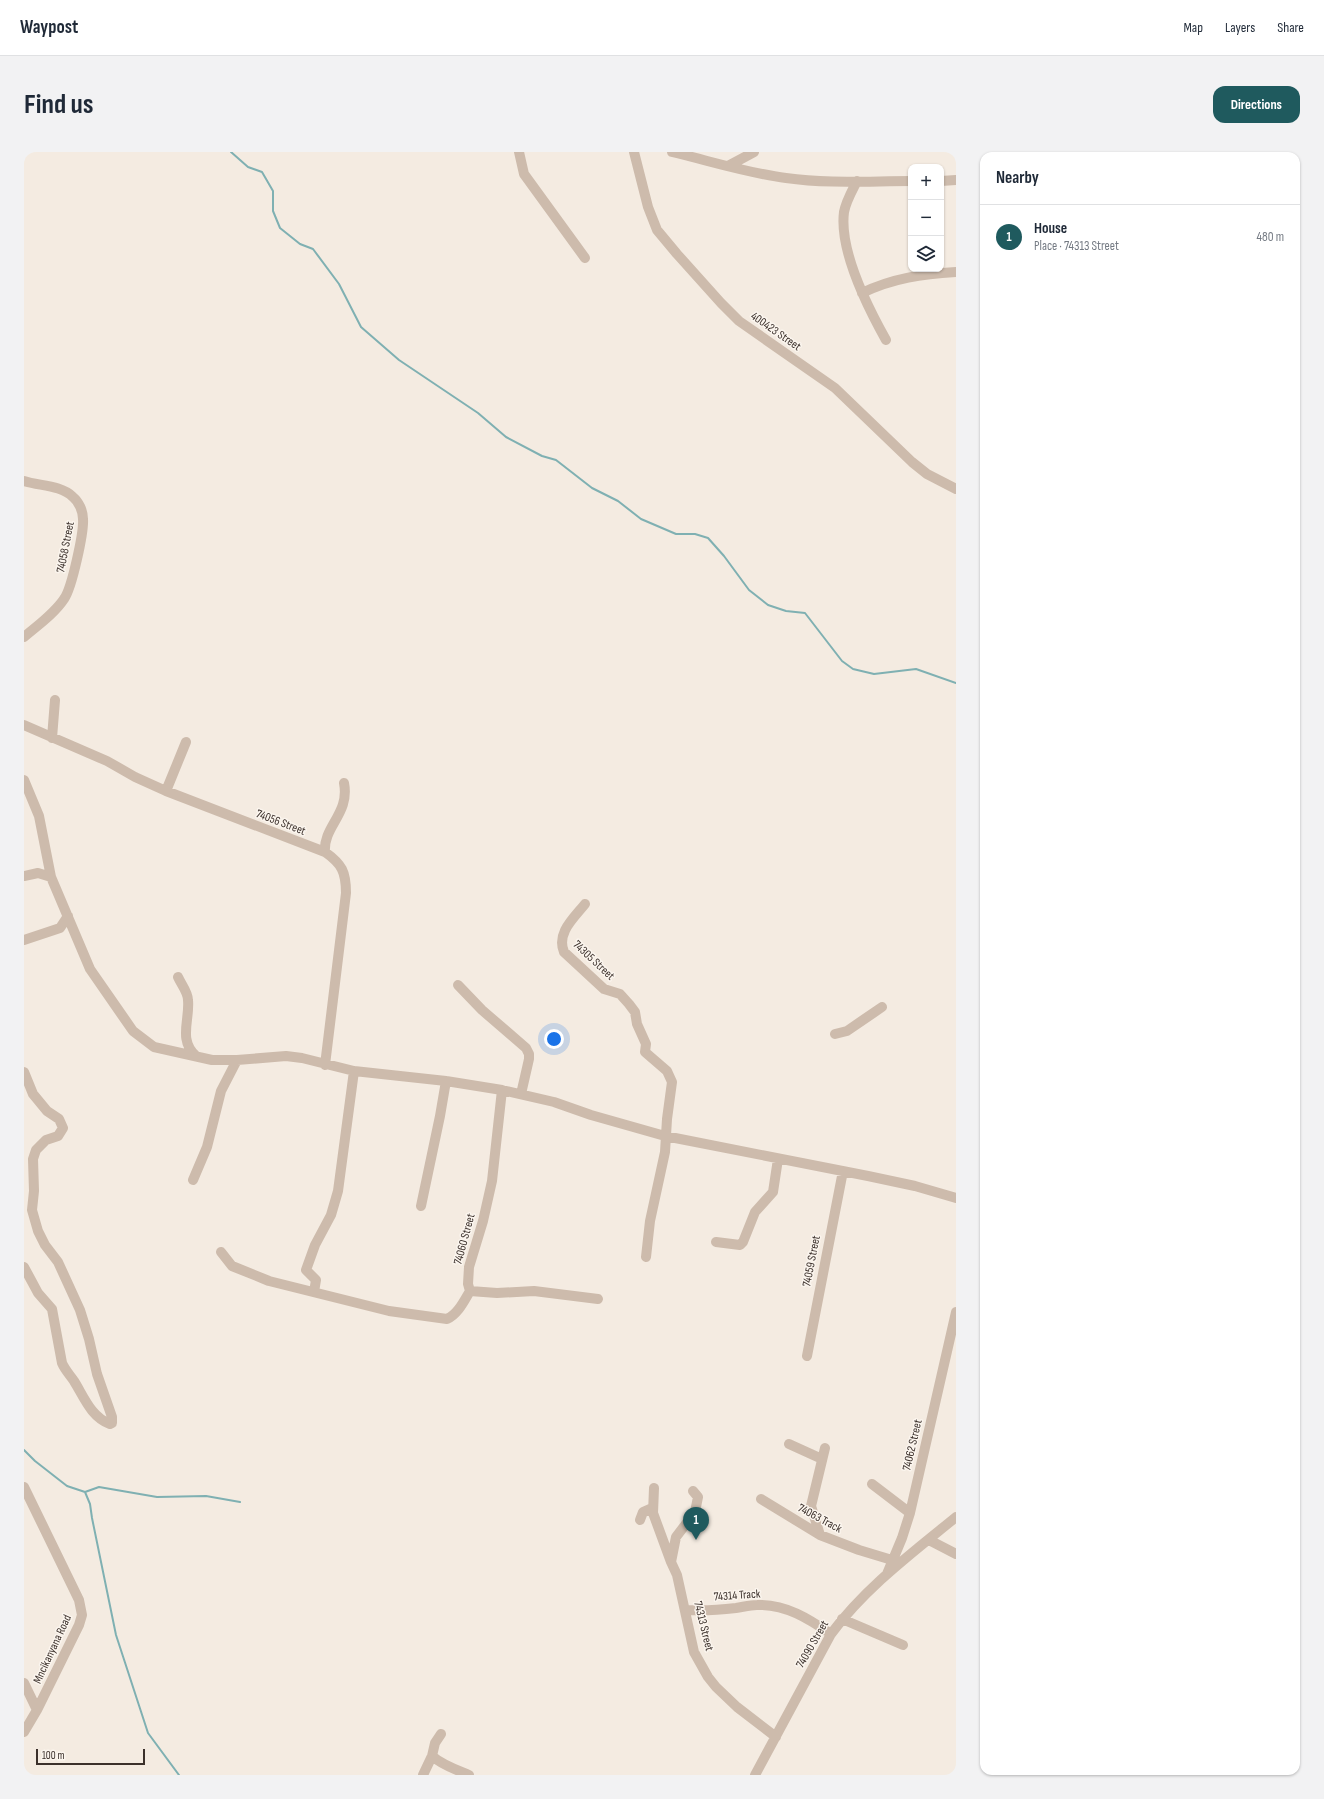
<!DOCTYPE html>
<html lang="en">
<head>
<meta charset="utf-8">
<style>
	body { margin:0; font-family:"Sofia Sans Condensed",sans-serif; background:#f2f2f3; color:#1f2937 }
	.controls { position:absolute; right:12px; top:12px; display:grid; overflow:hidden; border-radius:8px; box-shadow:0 1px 3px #0004 }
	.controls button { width:36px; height:36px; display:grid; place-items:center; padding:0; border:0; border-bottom:1px solid #e0e1e3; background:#fff; color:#1f2937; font:20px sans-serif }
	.scale { position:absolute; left:12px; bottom:10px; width:109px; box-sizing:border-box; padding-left:4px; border:2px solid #3b302b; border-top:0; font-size:11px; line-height:14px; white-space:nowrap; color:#3b302b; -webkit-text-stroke:3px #fbf5ee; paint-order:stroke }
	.you { position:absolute; left:530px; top:887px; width:14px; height:14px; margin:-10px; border:3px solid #fff; border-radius:50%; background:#1a73e8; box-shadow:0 0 0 6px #1a73e833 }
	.badge { display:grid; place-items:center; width:26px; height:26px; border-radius:50%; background:#1f5a5e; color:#fff; font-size:13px; font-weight:700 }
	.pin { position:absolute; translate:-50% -33px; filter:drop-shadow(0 1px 2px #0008) }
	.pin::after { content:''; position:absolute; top:21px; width:14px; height:12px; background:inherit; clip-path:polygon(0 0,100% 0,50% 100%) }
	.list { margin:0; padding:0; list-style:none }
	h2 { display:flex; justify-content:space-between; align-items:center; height:52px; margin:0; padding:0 16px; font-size:17px }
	h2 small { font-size:13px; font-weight:400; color:#747a83 }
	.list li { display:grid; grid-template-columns:26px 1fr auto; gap:12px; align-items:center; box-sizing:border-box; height:64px; padding:0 16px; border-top:1px solid #e0e1e3 }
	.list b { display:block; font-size:15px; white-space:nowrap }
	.list p { margin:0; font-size:13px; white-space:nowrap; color:#747a83 }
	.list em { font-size:13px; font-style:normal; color:#747a83 }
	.icon { flex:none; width:22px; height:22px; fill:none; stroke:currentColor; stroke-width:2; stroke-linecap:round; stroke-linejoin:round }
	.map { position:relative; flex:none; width:932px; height:1623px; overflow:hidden; border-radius:12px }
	header { display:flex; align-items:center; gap:24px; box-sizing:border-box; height:56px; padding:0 20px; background:#fff; border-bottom:1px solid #e0e1e3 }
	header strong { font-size:19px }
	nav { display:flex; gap:22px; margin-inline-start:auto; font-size:14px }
	.intro { display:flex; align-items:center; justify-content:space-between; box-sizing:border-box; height:96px; padding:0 24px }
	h1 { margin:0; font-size:28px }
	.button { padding:10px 18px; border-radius:12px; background:#1f5a5e; color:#fff; font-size:14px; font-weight:700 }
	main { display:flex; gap:24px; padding:0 24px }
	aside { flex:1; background:#fff; border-radius:12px; box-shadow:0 1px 3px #0004 }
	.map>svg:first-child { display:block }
</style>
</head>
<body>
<header>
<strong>Waypost</strong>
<nav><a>Map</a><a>Layers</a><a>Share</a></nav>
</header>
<div class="intro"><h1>Find us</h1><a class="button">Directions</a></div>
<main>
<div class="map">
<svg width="932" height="1623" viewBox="0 0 932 1623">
	<rect width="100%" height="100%" fill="#f4ebe1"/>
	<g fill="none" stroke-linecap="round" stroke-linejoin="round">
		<path stroke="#7fb0b2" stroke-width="2" d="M 207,0 L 224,15 L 238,20 L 249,39 L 249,59 L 256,76 L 276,92 L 289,97 L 315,132 L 337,175 L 375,208 L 454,261 L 482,285 L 518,304 L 532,308 L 568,336 L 594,349 L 617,367 L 652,382 L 671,382 L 684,386 L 700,404 L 725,438 L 744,453 L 762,459 L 781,461 L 818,509 L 829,517 L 850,522 L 892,517 L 932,531
			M 0,1298 L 11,1309 L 43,1334 L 61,1340 L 66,1352 L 68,1366 L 92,1483 L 124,1581 L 155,1623
			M 61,1340 L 75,1335 L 133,1345 L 182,1344 L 216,1350"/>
		<path stroke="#cdbbac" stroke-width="10" d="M 495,0 L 500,22 L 561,106
			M 610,0 L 624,55 L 633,78 L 653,102 L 697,151 L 715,169 L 811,236 L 888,310 L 903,322 L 932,337
			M 648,0 C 686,9 723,21 762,26 C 803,32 845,29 887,29
			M 704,14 L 730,0
			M 833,29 C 828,39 822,49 820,60 C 815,99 843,154 862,188
			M 917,29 L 932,28
			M 838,141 C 869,126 899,122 932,120
			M 0,329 C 15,334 37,333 49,345 C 55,350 59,359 59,367 C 60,380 48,436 40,447 C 30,462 14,473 0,485
			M 0,573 L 83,609 L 111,625 L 142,639 L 301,700 C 318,712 322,720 322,741 L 301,913
			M 28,586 L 31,548
			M 0,628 L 15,664 L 27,725 L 66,817 L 109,879 L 130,895 L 188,908 L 213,908 L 262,904 L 278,906 L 330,919 L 422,929 L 478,938 L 530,950 L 567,963 L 641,984 L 844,1024 L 891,1034 L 932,1046
			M 142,639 L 162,590
			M 301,700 C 299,674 326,662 320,631
			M 0,724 L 14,721 L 27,725
			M 561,752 C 550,766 532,781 540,800 L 580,837 L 596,842 L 605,852 L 611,860 L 613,872 L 622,892 L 621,900 L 643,919 L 648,930 L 643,967 L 641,1000 L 626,1069 L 622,1105
			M 0,788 L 36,776 L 44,764
			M 154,825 C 157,832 164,840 164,848 C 166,868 154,888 172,904
			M 434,833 L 458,858 L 502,896 L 505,902 L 505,907 L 497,942
			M 811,882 L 823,879 L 858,855
			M 0,920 L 9,942 L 23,959 L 35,967 L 39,976 L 34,984 L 22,988 L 12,998 L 9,1007 L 10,1039 L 8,1058 L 14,1079 L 21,1093 L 34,1110 L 56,1158 L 65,1187 L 73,1222 L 88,1265 L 88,1271 L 86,1272 C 67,1265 60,1245 50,1229 C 46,1223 41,1218 38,1211 L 28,1157 L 14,1141 L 0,1115
			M 169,1028 L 183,995 L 197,939 L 213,908
			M 397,1054 L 416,964 L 422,929
			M 692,1090 L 716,1093 L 719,1090 L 731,1060 L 749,1040 L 754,1007
			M 197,1100 L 208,1114 L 245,1129 L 365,1159 L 423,1167 C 434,1162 440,1149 446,1139
			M 446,1139 L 444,1132 L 445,1115 L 459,1069 L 468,1029 L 478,938
			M 446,1139 L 473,1141 L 510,1139 L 574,1147
			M 290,1140 L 292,1128 L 282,1118 L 291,1093 L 307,1063 L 314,1039 L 330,919
			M 783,1204 L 819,1019
			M 765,1292 L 798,1307
			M 848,1332 L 886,1361
			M 0,1335 L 55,1448 L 58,1463 L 55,1473 L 13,1558 L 0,1580
			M 630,1336 L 629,1361 L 647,1410 L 653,1423 L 670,1500 L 684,1525 L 692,1535 L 713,1555 L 752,1585
			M 737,1347 L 796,1383 L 835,1398 L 868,1408
			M 616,1368 L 619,1360 L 628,1356
			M 796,1383 L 787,1354 L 801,1296
			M 905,1388 L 932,1402
			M 647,1410 L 652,1385 L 671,1360 L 674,1345 L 669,1339
			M 863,1422 L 878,1386 L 886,1361 L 932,1160
			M 662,1458 C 679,1459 695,1458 712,1456 C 719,1455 726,1453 733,1453 C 762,1452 785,1467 807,1482
			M 818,1467 L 879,1493
			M 0,1531 L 13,1558
			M 408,1604 L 411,1591 L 417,1582
			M 399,1623 L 408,1604 C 418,1613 433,1618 445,1623
			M 731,1623 L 807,1482 C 841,1436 888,1401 932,1365"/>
	</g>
	<g text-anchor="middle" stroke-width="3" stroke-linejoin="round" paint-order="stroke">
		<g font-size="12" fill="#3b302b" stroke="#fbf5ee">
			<text transform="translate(752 179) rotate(35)" y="4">400423 Street</text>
			<text transform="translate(41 395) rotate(-79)" y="4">74058 Street</text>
			<text transform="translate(257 670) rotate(21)" y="4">74056 Street</text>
			<text transform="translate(570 808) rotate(43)" y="4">74305 Street</text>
			<text transform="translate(440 1087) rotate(-75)" y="4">74060 Street</text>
			<text transform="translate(787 1109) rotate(-79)" y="4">74059 Street</text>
			<text transform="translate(888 1293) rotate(-77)" y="4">74062 Street</text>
			<text transform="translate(796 1366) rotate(28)" y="4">74063 Track</text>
			<text transform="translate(713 1443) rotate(-4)" y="4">74314 Track</text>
			<text transform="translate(680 1474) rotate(76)" y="4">74313 Street</text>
			<text transform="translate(788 1492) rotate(-60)" y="4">74090 Street</text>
			<text transform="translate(28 1497) rotate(-65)" y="4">Mncikanyana Road</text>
		</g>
	</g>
</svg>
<div class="controls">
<button>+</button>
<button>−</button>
<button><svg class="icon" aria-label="layers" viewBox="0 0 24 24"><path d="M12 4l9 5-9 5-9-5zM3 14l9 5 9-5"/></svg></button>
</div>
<div class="scale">100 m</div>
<div class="you"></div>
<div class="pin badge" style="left:672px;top:1388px">1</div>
</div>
<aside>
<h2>Nearby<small></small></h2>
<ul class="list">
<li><span class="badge">1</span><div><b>House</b><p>Place · 74313 Street</p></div><em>480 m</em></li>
</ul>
</aside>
</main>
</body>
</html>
